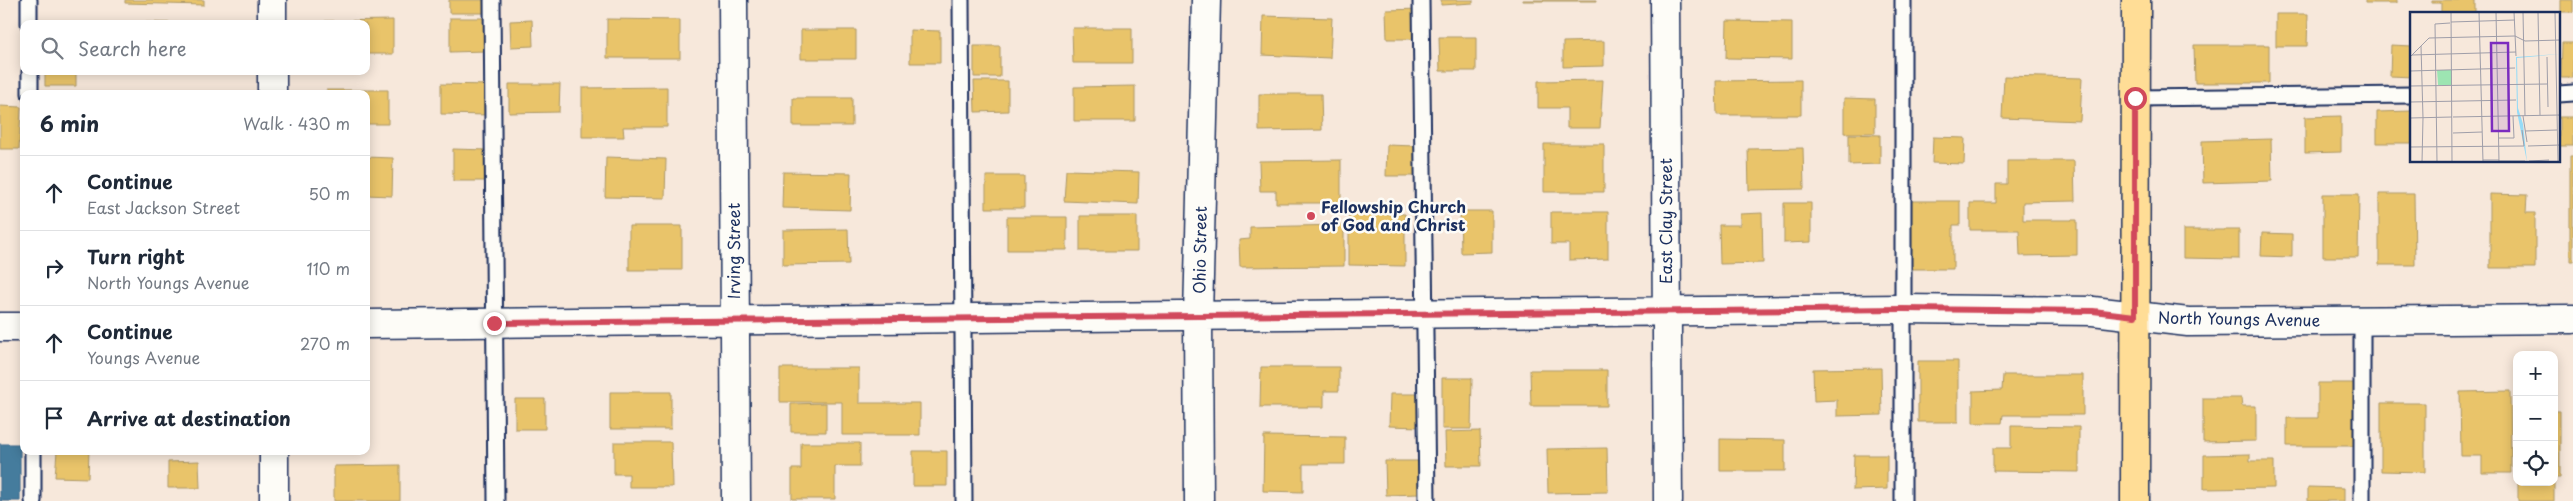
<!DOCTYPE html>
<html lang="en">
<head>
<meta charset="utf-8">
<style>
	body { margin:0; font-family:"Playpen Sans",sans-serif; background:#f6f6f7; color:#1f2937 }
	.controls { position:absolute; right:15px; bottom:15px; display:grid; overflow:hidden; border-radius:10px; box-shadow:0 2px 12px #0003 }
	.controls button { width:45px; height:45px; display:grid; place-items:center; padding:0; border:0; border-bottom:1px solid #e0e1e3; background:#fff; color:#1f2937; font:25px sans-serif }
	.stop { position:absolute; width:15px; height:15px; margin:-11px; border:4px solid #d1495b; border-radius:50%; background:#fff }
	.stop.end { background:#d1495b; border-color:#fff; box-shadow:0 1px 5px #0008 }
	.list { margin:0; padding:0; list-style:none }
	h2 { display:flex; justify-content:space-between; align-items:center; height:65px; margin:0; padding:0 20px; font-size:21px }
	h2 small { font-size:16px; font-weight:400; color:#747a83 }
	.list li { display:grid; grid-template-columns:32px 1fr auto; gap:15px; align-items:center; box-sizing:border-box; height:75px; padding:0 20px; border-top:1px solid #e0e1e3 }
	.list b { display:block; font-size:19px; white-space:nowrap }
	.list p { margin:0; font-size:16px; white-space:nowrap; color:#747a83 }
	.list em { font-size:16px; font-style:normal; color:#747a83 }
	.icon { flex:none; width:28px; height:28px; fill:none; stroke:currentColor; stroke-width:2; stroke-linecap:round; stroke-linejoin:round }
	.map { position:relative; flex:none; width:2573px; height:501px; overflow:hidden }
	.search { position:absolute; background:#fff; box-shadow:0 2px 12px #0003; left:20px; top:20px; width:350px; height:55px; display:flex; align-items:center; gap:12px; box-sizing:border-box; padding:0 18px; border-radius:10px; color:#747a83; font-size:19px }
	.panel { position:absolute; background:#fff; box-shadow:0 2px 12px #0003; left:20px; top:90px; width:350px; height:365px; border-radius:10px }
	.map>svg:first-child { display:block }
</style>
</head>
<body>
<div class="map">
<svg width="2573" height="501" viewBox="0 0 2573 501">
	<rect width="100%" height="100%" fill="#f7e8db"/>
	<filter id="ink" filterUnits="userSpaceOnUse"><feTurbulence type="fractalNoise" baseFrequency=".02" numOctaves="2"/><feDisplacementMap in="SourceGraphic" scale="10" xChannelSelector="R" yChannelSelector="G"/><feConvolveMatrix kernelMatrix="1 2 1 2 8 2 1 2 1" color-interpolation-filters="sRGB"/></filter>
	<g filter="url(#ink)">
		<path fill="#e9c46a" stroke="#ab9766" d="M 125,0 L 204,0 L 204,5 L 125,3 Z
			M 449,0 L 485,0 L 484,13 L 449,13 Z
			M 1441,0 L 1473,0 L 1473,3 L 1441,5 Z
			M 1523,0 L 1596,0 L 1596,1 L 1523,1 Z
			M 2365,0 L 2397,0 L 2397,3 L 2365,3 Z
			M 2432,0 L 2475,0 L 2475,14 L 2441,14 L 2441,3 L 2432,3 Z
			M 2561,0 L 2573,0 L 2573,12 L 2561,12 Z
			M 1420,9 L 1420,39 L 1387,39 L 1386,10 Z
			M 2276,14 L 2308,14 L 2307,46 L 2276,46 Z
			M 1263,16 L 1332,18 L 1330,58 L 1262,55 Z
			M 450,18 L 485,18 L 486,51 L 450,52 Z
			M 607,19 L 680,20 L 680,58 L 607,58 Z
			M 393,20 L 393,54 L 366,54 L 366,24 L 325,24 L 325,21 Z
			M 532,20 L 533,46 L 511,47 L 510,21 Z
			M 1727,21 L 1792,22 L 1792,59 L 1726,58 Z
			M 136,22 L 183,23 L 136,24 Z
			M 1072,28 L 1132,28 L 1132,63 L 1073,63 Z
			M 801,30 L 856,30 L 856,59 L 801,59 Z
			M 910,30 L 940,31 L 940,63 L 910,63 Z
			M 1439,37 L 1476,37 L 1476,71 L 1440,71 Z
			M 1604,41 L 1604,66 L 1563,67 L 1563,42 Z
			M 2562,43 L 2573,43 L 2573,78 L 2561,78 Z
			M 2194,45 L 2269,45 L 2269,83 L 2195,83 Z
			M 2391,45 L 2412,46 L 2412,77 L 2390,76 Z
			M 974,46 L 1000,46 L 1000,77 L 974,77 Z
			M 45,71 L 76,71 L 76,86 L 45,86 Z
			M 2004,76 L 2082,78 L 2080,121 L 2002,118 Z
			M 1603,80 L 1600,128 L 1567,128 L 1567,108 L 1538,108 L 1538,81 Z
			M 1801,80 L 1801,115 L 1717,115 L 1716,81 Z
			M 974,81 L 1008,81 L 1008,111 L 975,112 Z
			M 441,84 L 489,85 L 488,115 L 441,114 Z
			M 509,84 L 560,84 L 559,112 L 509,113 Z
			M 1135,86 L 1135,121 L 1074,121 L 1074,87 Z
			M 667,87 L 667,127 L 623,127 L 624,137 L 582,137 L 582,88 Z
			M 326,90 L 388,90 L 388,124 L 366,124 L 366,94 L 326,94 Z
			M 1259,94 L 1321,94 L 1322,130 L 1259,131 Z
			M 793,98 L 852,98 L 852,126 L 793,126 Z
			M 1844,98 L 1875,99 L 1875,133 L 1844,133 Z
			M 0,106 L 21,107 L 19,149 L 0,149 Z
			M 2412,111 L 2412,143 L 2377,143 L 2377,112 Z
			M 2341,116 L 2341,152 L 2305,153 L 2305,117 Z
			M 2559,117 L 2573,117 L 2573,146 L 2559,146 Z
			M 1849,134 L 1880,135 L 1880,164 L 1849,165 Z
			M 1933,137 L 1965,138 L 1964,164 L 1932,163 Z
			M 2271,139 L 2272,181 L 2203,183 L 2202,141 Z
			M 1544,144 L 1604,144 L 1604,192 L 1544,192 Z
			M 1387,145 L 1415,146 L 1415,176 L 1386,176 Z
			M 1803,148 L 1804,189 L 1749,190 L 1748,149 Z
			M 453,149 L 488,150 L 488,181 L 453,181 Z
			M 2570,156 L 2573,156 L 2573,261 L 2570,261 Z
			M 366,157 L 393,158 L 392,196 L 366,195 Z
			M 606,157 L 666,159 L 665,198 L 605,197 Z
			M 1341,160 L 1341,203 L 1276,203 L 1276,191 L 1260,191 L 1259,161 Z
			M 2007,161 L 2074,161 L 2075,201 L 2023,202 L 2023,220 L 2077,220 L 2077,255 L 2020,256 L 2019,230 L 1970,230 L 1970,203 L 1996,203 L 1996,184 L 2007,184 Z
			M 1066,170 L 1139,172 L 1138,204 L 1064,201 Z
			M 783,172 L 851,173 L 850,210 L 782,208 Z
			M 986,176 L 1024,176 L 1024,208 L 986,208 Z
			M 2323,194 L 2359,194 L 2358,257 L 2323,257 Z
			M 2379,194 L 2414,194 L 2415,265 L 2379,265 Z
			M 2490,194 L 2527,195 L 2526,213 L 2535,213 L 2535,268 L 2490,268 Z
			M 1911,201 L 1960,201 L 1960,225 L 1953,225 L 1953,269 L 1911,269 Z
			M 1784,203 L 1811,203 L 1811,242 L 1784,243 Z
			M 1460,211 L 1492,211 L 1492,252 L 1461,253 Z
			M 1551,212 L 1608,212 L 1608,259 L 1569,260 L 1569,244 L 1551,244 Z
			M 1762,213 L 1763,263 L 1720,264 L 1719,225 L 1740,225 L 1740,214 Z
			M 1349,214 L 1405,214 L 1405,266 L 1349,265 Z
			M 1080,216 L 1137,216 L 1137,251 L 1080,251 Z
			M 1007,217 L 1067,217 L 1067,250 L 1007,250 Z
			M 1344,225 L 1344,266 L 1240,267 L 1239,240 L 1250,239 L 1250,227 Z
			M 629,226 L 682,226 L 682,270 L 629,270 Z
			M 848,229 L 849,264 L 783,265 L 783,230 Z
			M 2183,230 L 2239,230 L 2239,259 L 2183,258 Z
			M 2262,233 L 2292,234 L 2292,257 L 2261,256 Z
			M 1918,361 L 1958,361 L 1958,422 L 1918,422 Z
			M 1261,367 L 1339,367 L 1339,391 L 1324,391 L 1324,407 L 1260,407 Z
			M 780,368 L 859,368 L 859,403 L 920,403 L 920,435 L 842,435 L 842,402 L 780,402 Z
			M 1881,368 L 1882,415 L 1837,416 L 1837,400 L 1814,401 L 1813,369 Z
			M 1530,370 L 1607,370 L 1607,406 L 1531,406 Z
			M 2003,375 L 2083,375 L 2083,415 L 2003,415 L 2002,423 L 1973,423 L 1973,391 L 2002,390 Z
			M 1442,378 L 1472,378 L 1471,429 L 1442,429 Z
			M 2318,383 L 2355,383 L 2355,446 L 2287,446 L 2287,418 L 2318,418 Z
			M 2510,391 L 2511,473 L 2482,473 L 2482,456 L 2461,456 L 2460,392 Z
			M 610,392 L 671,392 L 671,429 L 610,429 Z
			M 1390,394 L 1419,394 L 1419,427 L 1389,426 Z
			M 2203,398 L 2241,398 L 2242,406 L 2256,406 L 2256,441 L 2203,442 Z
			M 515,399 L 545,399 L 545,429 L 515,429 Z
			M 826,403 L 826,432 L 791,432 L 791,404 Z
			M 2381,403 L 2425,403 L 2425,472 L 2381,471 Z
			M 2554,411 L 2560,411 L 2560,478 L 2554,478 Z
			M 2011,426 L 2079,427 L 2079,472 L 1993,471 L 1993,448 L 2011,448 Z
			M 1480,431 L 1481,466 L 1446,466 L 1445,432 Z
			M 1264,436 L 1345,437 L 1345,464 L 1303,464 L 1303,492 L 1263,491 Z
			M 1720,439 L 1785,440 L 1785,471 L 1720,471 Z
			M 614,442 L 671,442 L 672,487 L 629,487 L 629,474 L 614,474 Z
			M 801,443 L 860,443 L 860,466 L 835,466 L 835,499 L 792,499 L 792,469 L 801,469 Z
			M 1607,448 L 1608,492 L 1548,493 L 1547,449 Z
			M 57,451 L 89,451 L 88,478 L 55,477 Z
			M 913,451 L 947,451 L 947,486 L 913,486 Z
			M 2250,454 L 2250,461 L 2274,461 L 2274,488 L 2204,489 L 2204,455 Z
			M 1854,455 L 1887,455 L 1887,489 L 1853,490 Z
			M 199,461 L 200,488 L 168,488 L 168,462 Z
			M 1385,461 L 1418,461 L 1419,494 L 1386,495 Z
			M 400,465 L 400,501 L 334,501 L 334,466 Z
			M 2554,482 L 2554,501 L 2518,501 L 2518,483 Z
			M 2308,487 L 2344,488 L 2344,501 L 2308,501 Z"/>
		<path fill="#457b9d" stroke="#38648a" d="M 0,444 L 20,444 L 20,501 L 0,501 Z"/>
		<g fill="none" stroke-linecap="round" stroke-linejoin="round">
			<defs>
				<path id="lane" d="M 29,0 L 29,24
					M 492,0 L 496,501
					M 961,0 L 964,501
					M 1421,0 L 1427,501
					M 1903,0 L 1903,501
					M 30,71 L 30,94
					M 2559,94 L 2573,93
					M 2135,98 L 2412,95
					M 33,451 L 33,501
					M 2362,501 L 2362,320"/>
				<path id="street" d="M 272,0 L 272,24
					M 733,0 L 736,501
					M 1665,0 L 1668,501
					M 272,71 L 272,94
					M 366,324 L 1903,309 L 2093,311 L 2188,322 L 2573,319
					M 0,327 L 24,327
					M 274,451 L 274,501
					M 1199,501 L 1198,316 L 1206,0"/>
				<path id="primary" d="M 2135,501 L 2136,0"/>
			</defs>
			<use href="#lane" stroke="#1b2f5e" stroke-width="19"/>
			<use href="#street" stroke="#1b2f5e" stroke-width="31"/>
			<use href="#primary" stroke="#1b2f5e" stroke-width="31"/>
			<use href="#lane" stroke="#fdfcf7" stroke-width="15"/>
			<use href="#street" stroke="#fdfcf7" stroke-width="28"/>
			<use href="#primary" stroke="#ffdd96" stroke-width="28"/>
		</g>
	</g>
	<g fill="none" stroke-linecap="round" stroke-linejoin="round" filter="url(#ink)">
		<path stroke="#d1495b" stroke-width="6" d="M 494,323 L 1903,309 L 2093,311 L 2135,316 L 2135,98"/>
	</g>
	<circle fill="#d1495b" stroke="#fdfcf7" stroke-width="2" cx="1311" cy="216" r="5"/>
	<g text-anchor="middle" stroke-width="5" stroke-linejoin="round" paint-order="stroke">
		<g font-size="16" font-weight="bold" fill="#1b2f5e" stroke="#fdfcf7" text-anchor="start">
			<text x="1321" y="213">Fellowship Church<tspan x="1321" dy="18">of God and Christ</tspan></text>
		</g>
		<g font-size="16" fill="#1b2f5e" stroke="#fdfcf7">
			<text transform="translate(1666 221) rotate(-90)" y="6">East Clay Street</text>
			<text transform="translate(1200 250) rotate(-89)" y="6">Ohio Street</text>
			<text transform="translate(734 251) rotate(-90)" y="6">Irving Street</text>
			<text transform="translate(2239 319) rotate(1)" y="6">North Youngs Avenue</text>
		</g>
	</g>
	<g transform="translate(2410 12)">
		<rect width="150" height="150" fill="#f7e8db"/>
		<path d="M 27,58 L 42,58 L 42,73 L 28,73 Z" fill="#9de5b2"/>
		<path d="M 150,42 L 107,46 L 108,96 L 113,112 L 117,150 L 107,100 L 106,45 Z" fill="#95dbf7"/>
		<path fill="none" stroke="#9f9ea9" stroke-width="1" d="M 41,0 L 42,150M 69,0 L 73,150M 86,0 L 89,150M 104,0 L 106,44M 113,0 L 115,104M 128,0 L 130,103M 145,0 L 148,150M 41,10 L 105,8M 11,34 L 13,106M 2,43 L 106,40M 0,45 L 19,26 L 105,24 L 115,29 L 150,28M 137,45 L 138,95M 0,59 L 105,56M 0,74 L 137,72M 0,90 L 106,88M 113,104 L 117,130M 43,105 L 150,103M 0,106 L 42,105M 115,119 L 147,118M 43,121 L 72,120M 89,126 L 104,126 L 103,104M 118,134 L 150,133M 0,135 L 114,134 L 112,118M 73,148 L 89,148M 89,149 L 115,149M 119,149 L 139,148M 12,150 L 13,106M 27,150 L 25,12 L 40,11"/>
		<path fill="#7b2cbf" fill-opacity="0.15" stroke="#7b2cbf" stroke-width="2.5" d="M 81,31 L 98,31 L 99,119 L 82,119 Z"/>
		<rect width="150" height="150" fill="none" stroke="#1b2f5e" stroke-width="2.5"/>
	</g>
</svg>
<div class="controls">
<button>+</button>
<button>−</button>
<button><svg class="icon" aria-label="locate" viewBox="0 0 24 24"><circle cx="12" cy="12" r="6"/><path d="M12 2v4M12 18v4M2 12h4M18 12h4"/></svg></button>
</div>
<div class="stop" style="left:2135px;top:98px"></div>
<div class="stop end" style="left:494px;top:323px"></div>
<div class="search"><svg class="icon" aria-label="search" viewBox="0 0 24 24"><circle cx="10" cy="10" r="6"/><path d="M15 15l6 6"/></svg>Search here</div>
<section class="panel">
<h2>6 min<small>Walk · 430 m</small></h2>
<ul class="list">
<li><svg class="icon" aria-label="ahead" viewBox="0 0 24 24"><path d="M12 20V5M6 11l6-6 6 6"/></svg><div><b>Continue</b><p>East Jackson Street</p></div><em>50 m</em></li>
<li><svg class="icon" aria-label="right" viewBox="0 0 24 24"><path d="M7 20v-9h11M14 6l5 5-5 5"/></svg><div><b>Turn right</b><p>North Youngs Avenue</p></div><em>110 m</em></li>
<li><svg class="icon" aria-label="ahead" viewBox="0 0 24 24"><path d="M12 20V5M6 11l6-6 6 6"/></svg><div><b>Continue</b><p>Youngs Avenue</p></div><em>270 m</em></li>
<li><svg class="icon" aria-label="arrive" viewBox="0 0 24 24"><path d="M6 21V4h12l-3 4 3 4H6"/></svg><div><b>Arrive at destination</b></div></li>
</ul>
</section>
</div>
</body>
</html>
